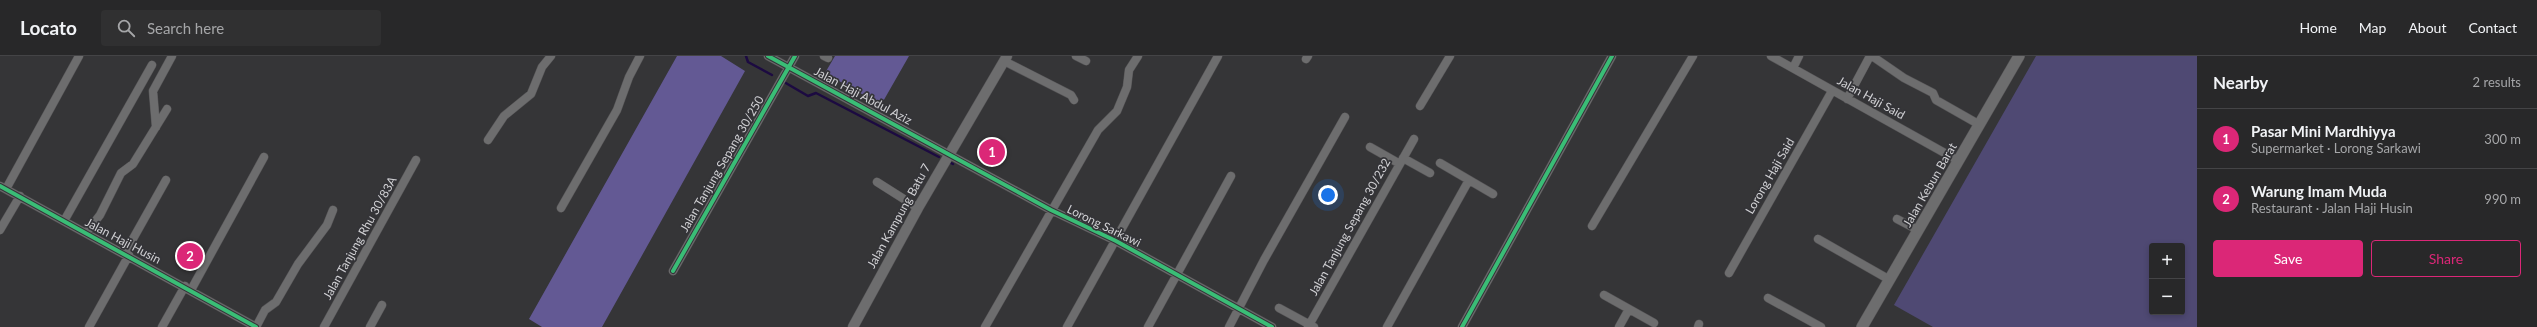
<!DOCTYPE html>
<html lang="en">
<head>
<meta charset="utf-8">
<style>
	body { margin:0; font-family:Lato,sans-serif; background:#303031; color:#f1f3f6 }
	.controls { position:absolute; right:12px; bottom:12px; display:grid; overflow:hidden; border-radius:4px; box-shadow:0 2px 6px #0003 }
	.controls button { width:36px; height:36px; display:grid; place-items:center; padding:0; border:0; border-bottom:1px solid #444446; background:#282829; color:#f1f3f6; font:20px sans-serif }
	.you { position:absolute; left:1328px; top:139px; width:14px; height:14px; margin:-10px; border:3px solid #fff; border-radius:50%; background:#1a73e8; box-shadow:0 0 0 6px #1a73e833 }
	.badge { display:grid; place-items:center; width:26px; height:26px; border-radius:50%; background:#db2777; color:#fff; font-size:13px; font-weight:700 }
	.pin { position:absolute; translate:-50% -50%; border:2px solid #fff; box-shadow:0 1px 4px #0006 }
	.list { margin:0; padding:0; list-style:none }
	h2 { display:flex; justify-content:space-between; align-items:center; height:52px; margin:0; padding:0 16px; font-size:17px }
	h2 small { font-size:13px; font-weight:400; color:#a5a6a8 }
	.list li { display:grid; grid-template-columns:26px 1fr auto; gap:12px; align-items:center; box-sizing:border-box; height:60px; padding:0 16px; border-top:1px solid #444446 }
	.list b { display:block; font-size:15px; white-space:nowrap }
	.list p { margin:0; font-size:13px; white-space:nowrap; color:#a5a6a8 }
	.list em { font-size:13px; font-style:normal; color:#a5a6a8 }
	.actions { display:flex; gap:8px; padding:12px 16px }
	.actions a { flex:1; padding:9px 0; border:1px solid #db2777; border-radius:4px; text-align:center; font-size:14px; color:#db2777 }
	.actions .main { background:#db2777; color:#fff }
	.icon { flex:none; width:22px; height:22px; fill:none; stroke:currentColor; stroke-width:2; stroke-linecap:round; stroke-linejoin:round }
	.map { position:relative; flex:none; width:2197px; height:271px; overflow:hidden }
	header { display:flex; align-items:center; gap:24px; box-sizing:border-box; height:56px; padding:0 20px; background:#282829; border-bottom:1px solid #444446 }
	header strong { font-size:19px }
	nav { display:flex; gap:22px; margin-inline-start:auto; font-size:14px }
	.search { width:280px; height:36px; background:#303031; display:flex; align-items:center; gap:10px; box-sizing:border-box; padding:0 14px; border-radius:4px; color:#a5a6a8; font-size:15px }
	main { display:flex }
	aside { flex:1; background:#282829 }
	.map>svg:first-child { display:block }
</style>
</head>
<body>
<header>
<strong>Locato</strong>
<div class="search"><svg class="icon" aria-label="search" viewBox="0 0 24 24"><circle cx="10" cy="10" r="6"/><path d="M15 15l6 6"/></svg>Search here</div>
<nav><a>Home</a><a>Map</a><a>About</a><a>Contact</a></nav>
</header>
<main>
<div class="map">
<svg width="2197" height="271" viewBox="0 0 2197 271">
	<rect width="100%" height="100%" fill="#353537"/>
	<path fill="#4f4973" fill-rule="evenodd" d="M 2036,0 L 2197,0 L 2197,271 L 1933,271 L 1894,249 ZM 2152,190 L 2182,190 L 2182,256 L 2152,256 Z"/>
	<path fill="#635994" d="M 677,0 L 721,0 L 745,15 L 602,271 L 542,271 L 529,263 Z
		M 835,0 L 909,0 L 881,49 L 825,17 Z"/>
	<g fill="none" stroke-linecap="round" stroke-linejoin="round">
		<path stroke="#1c0a41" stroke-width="2.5" d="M 746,0 L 748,6 L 772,19
			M 784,26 L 808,40 L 816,37 L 939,101
			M 951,107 L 953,108"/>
		<defs>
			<path id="minor" d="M 768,0 L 1051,154 L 1116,185 L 1272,271
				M 824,0 L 828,2
				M 1076,0 L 1086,5
				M 1771,0 L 1959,105
				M 1872,0 L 1904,22 L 1933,37 L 1936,44 L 1980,69
				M 1306,3 L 1308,0
				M 1004,5 L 1071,39 L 1074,44
				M 1793,12 L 1799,0
				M 1847,43 L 1870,0
				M 1420,50 L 1450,0
				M 156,71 L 153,35 L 172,0
				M 488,84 L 504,60 L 531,38 L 542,11 L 551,0
				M 1370,91 L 1400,108
				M 1403,102 L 1430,117
				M 1440,107 L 1493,138
				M 877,126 L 918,152
				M 0,130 L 256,271
				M 6,133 L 79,0
				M 561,152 L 617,54 L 629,21 L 640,0
				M 1897,163 L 1918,174
				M 64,165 L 152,9
				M 1592,170 L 1693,0
				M 0,174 L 20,140
				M 86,177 L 100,159 L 121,117 L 133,108 L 167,53
				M 1818,183 L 1890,224
				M 125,197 L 166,124
				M 673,215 L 795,0
				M 1729,217 L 1832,35
				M 191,234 L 264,101
				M 1604,239 L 1654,267
				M 1768,242 L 1821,271
				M 1279,252 L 1314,271
				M 89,271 L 129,199
				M 162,271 L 185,230
				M 256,271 L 265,254 L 276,246 L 298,208 L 327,169 L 333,154
				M 324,271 L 416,104
				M 370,271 L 382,249
				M 985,271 L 1098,74 L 1117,55 L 1127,31 L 1129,14 L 1138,0
				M 1067,271 L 1218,0
				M 1148,271 L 1231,120
				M 1229,271 L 1264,204 L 1345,61
				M 1308,271 L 1414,83
				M 1387,271 L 1469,124
				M 1462,271 L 1612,0
				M 1619,271 L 1629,253
				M 1698,271 L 1699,268"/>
			<path id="tertiary" d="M 853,271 L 918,152 L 1007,0"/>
			<path id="secondary" d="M 1862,271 L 2019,0"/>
		</defs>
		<use href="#minor" stroke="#545355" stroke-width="9"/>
		<use href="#tertiary" stroke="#545355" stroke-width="11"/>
		<use href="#secondary" stroke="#545355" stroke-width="12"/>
		<use href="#minor" stroke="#6d6d6e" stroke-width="8"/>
		<use href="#tertiary" stroke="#6d6d6e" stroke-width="10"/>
		<use href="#secondary" stroke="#6d6d6e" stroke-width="11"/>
		<defs>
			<path id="cycleway" d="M 768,0 L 1051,154 L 1116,185 L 1272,271
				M 0,130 L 256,271
				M 673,215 L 795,0
				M 1462,271 L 1612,0"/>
		</defs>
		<use href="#cycleway" stroke="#343438" stroke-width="6"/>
		<use href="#cycleway" stroke="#3abd76" stroke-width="4"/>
	</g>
	<g text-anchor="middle" stroke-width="3.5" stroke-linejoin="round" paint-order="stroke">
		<g font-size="12" fill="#d1d1d4" stroke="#343438">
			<text transform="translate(863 40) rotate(28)" y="4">Jalan Haji Abdul Aziz</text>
			<text transform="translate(1871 42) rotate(29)" y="4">Jalan Haji Said</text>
			<text transform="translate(722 108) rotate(-60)" y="4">Jalan Tanjung Sepang 30/250</text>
			<text transform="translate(1770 120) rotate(-60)" y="4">Lorong Haji Said</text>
			<text transform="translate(1930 129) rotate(-60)" y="4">Jalan Kebun Barat</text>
			<text transform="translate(899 160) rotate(-61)" y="4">Jalan Kampung Batu 7</text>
			<text transform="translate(1104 170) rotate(26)" y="4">Lorong Sarkawi</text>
			<text transform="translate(1350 171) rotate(-61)" y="4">Jalan Tanjung Sepang 30/232</text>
			<text transform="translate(360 182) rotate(-61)" y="4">Jalan Tanjung Rhu 30/83A</text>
			<text transform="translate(123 185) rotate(28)" y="4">Jalan Haji Husin</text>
		</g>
	</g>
</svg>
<div class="controls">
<button>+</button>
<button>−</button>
</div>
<div class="you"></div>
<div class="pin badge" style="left:992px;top:96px">1</div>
<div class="pin badge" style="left:190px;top:200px">2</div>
</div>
<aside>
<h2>Nearby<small>2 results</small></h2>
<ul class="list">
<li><span class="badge">1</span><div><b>Pasar Mini Mardhiyya</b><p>Supermarket · Lorong Sarkawi</p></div><em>300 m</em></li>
<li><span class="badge">2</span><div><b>Warung Imam Muda</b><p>Restaurant · Jalan Haji Husin</p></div><em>990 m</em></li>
</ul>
<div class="actions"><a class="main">Save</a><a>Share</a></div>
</aside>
</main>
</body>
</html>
